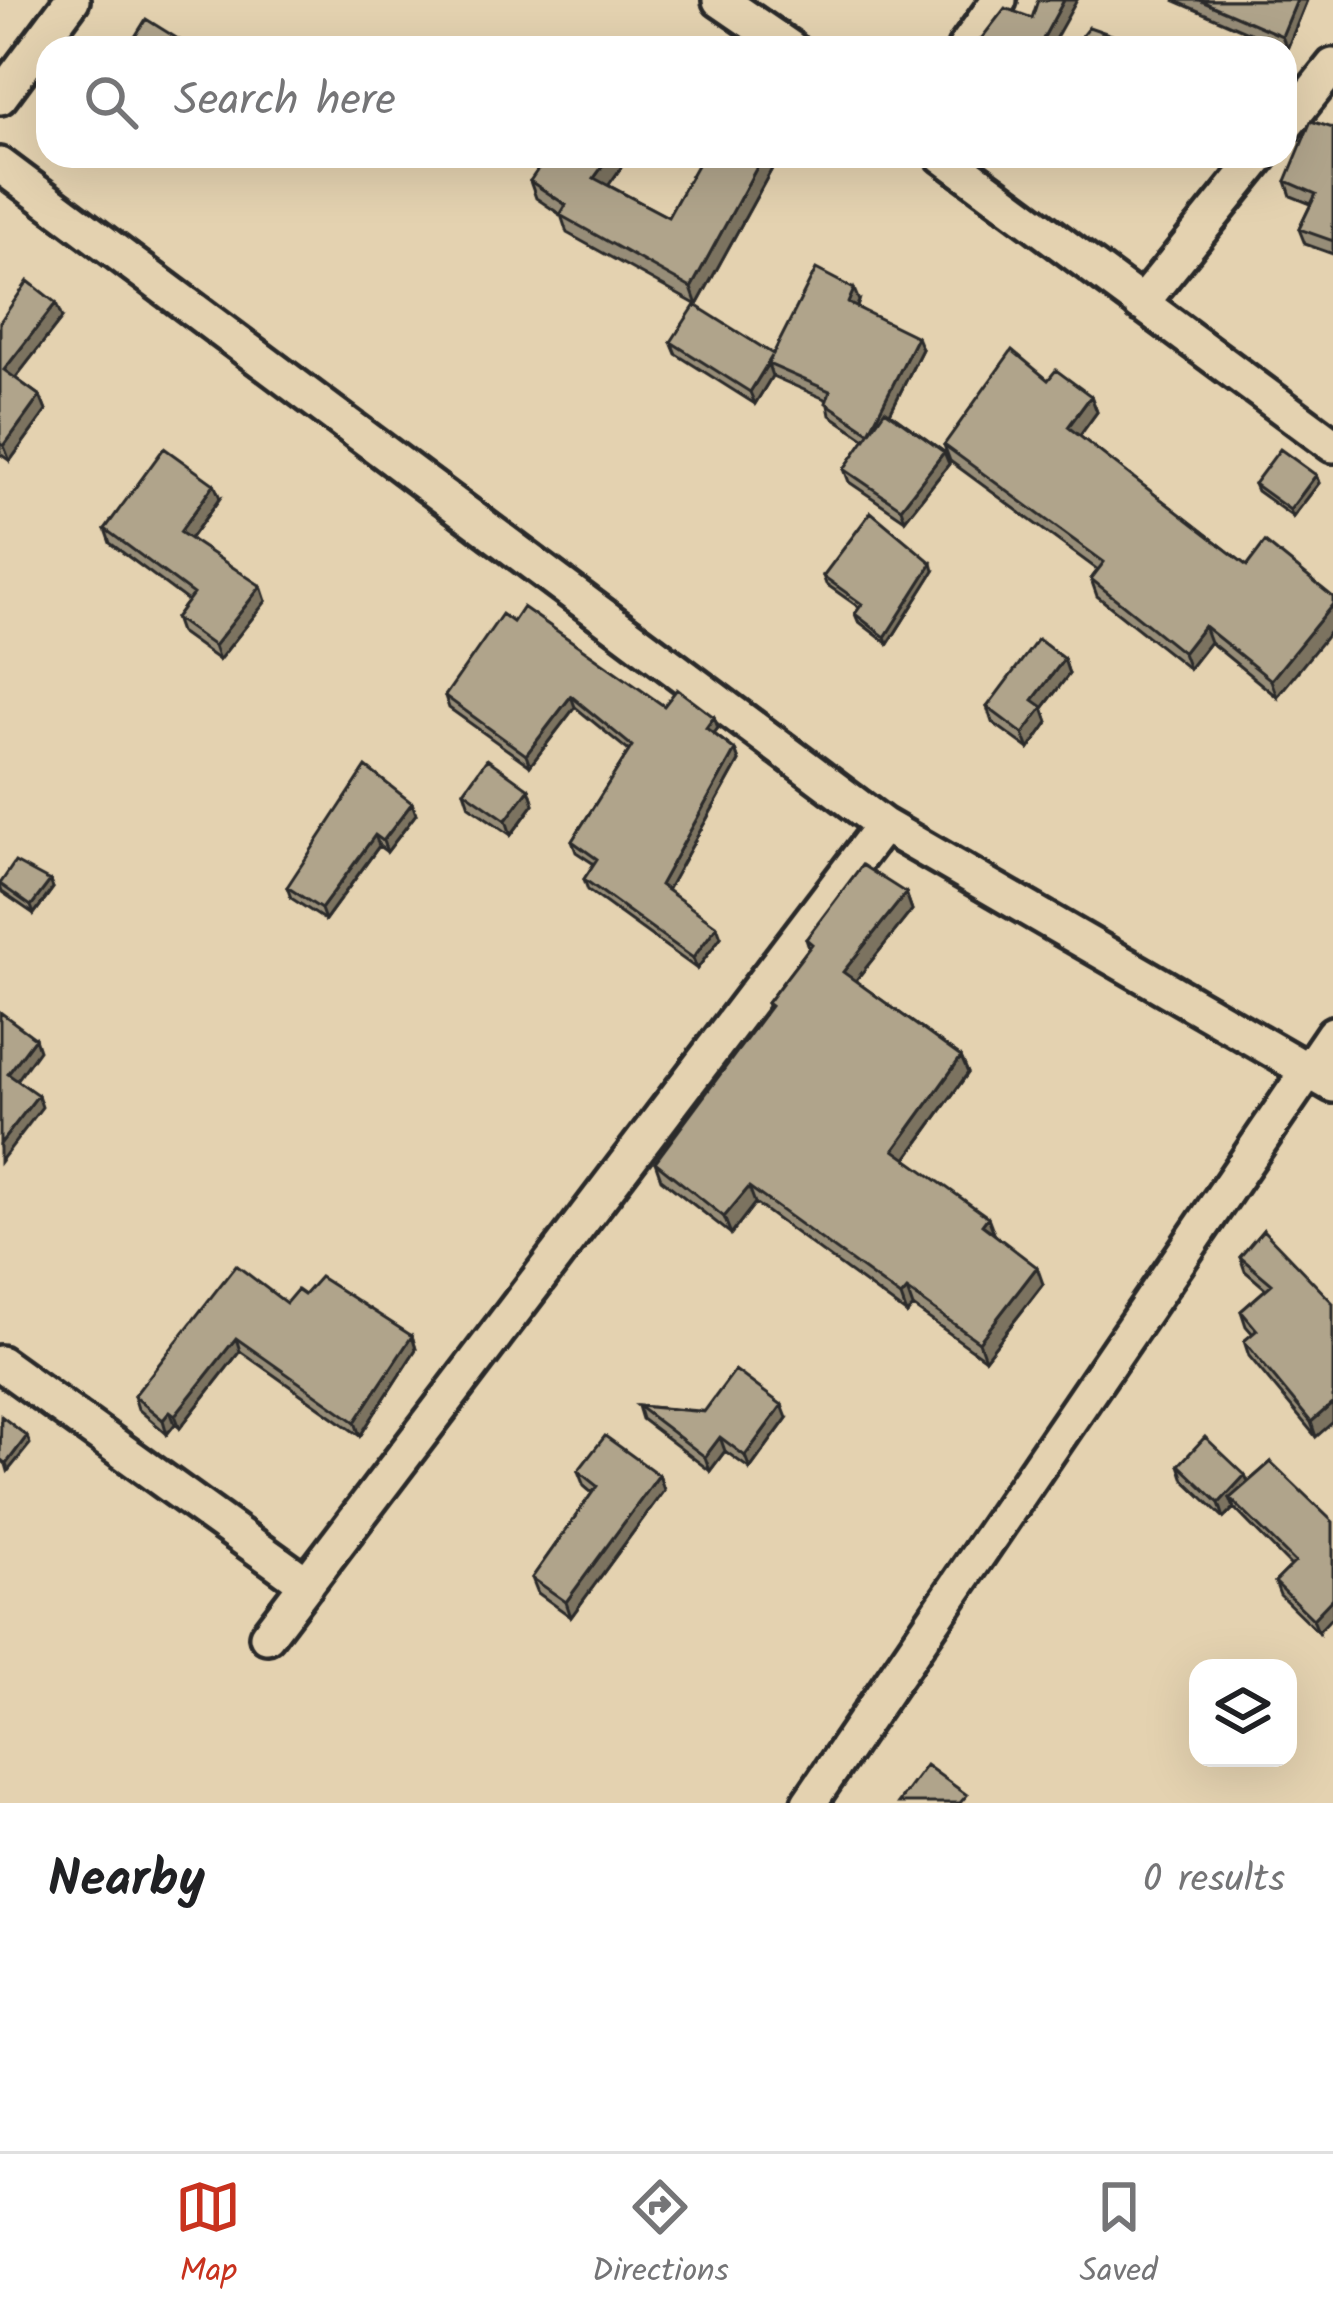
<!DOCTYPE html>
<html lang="en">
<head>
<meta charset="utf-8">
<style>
	body { margin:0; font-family:Kalam,sans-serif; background:#f6f6f6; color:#202124 }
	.controls { position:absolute; right:36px; bottom:36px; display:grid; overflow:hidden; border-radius:24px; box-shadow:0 12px 48px #0002 }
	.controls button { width:108px; height:108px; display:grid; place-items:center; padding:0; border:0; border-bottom:3px solid #e0e0e0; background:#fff; color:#202124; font:60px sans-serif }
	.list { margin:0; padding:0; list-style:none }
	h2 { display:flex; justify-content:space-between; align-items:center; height:156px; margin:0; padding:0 48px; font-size:51px }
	h2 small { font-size:39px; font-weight:400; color:#757577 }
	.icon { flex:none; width:66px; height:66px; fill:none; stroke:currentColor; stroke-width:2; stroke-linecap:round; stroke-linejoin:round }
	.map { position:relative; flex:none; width:1333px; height:1803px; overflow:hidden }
	.search { position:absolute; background:#fff; box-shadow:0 12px 48px #0002; left:36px; right:36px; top:36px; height:132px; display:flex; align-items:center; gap:30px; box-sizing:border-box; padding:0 42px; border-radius:36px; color:#757577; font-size:45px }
	.sheet { height:348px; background:#fff }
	nav { display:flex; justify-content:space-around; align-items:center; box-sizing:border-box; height:168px; border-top:3px solid #e0e0e0; background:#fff; font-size:33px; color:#757577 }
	nav a { display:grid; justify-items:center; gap:6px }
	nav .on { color:#c8321e }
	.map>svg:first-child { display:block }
</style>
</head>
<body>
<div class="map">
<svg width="1333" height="1803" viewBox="0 0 1333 1803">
	<rect width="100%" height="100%" fill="#e4d2b0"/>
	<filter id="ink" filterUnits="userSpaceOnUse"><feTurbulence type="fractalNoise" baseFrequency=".00833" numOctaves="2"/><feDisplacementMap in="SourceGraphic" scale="24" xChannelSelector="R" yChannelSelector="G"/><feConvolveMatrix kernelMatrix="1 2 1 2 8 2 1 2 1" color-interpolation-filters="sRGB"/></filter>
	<g filter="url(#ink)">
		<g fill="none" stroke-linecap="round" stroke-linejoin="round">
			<defs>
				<path id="street" d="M 720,0 L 790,48
					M 965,48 L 999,0
					M 0,97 L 72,0
					M 1285,126 L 1333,66
					M 943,156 L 1333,445
					M 0,165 L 883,825 L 1333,1085
					M 1141,304 L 1260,156
					M 0,1363 L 307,1584
					M 267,1636 L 883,825
					M 809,1803 L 1333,1034"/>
			</defs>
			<use href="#street" stroke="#2b2b2b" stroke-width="42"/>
			<use href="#street" stroke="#e4d2b0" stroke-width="33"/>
		</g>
		<path fill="#978d78" stroke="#2b2b2b" stroke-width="3" d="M 1173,0 L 1307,0 L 1287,49 Z
			M 1333,128 L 1333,254 L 1305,244 L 1299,229 L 1311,204 L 1291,196 L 1286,181 Z
			M 629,156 L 608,185 L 668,217 L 700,161 L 691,156 L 779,156 L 697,305 L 567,233 L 561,215 L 536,198 L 530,181 Z
			M 859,301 L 857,307 L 922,349 L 890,413 L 944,452 L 949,464 L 905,520 L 849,482 L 844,469 L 865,439 L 830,415 L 827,400 L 772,376 L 755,404 L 676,354 L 671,342 L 773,354 Z
			M 62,318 L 15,378 L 40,396 L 46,411 L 10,461 L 0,454 L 0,322 Z
			M 1048,380 L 1091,396 L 1097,412 L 1079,436 L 1247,566 L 1277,697 L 1210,642 L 1189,669 L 1097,596 L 1091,579 L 1098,570 L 950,461 L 944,445 Z
			M 1316,475 L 1319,483 L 1293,517 L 1257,491 L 1254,484 Z
			M 220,498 L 190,539 L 266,601 L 219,660 L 180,632 L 175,618 L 188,601 L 110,543 L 105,529 Z
			M 934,571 L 888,644 L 858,621 L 855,614 L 860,608 L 826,584 L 823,576 Z
			M 513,622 L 664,706 L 714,717 L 718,728 L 713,733 L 735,750 L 739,761 L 667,890 L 721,937 L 697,969 L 588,890 L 584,879 L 594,864 L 576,852 L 572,841 L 629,751 L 575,707 L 530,766 L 449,708 L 445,696 Z
			M 1064,659 L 1069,674 L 1043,708 L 1048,722 L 1029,749 L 992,722 L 987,707 Z
			M 529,789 L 534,804 L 511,835 L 469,806 L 464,791 Z
			M 412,803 L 416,814 L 387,852 L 379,846 L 325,920 L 291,898 L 287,887 Z
			M 50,881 L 53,888 L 34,914 L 2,892 L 0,886 L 0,883 Z
			M 906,893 L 912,910 L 855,981 L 961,1057 L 968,1073 L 906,1159 L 994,1234 L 1043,1284 L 985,1359 L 913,1307 L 907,1314 L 755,1203 L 731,1234 L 661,1179 L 655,1162 L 769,1008 L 767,1003 L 809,948 L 806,939 Z
			M 1263,1230 L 1316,1437 L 1249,1356 L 1244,1341 L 1253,1334 L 1246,1326 L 1241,1311 L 1266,1289 L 1245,1271 L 1240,1257 Z
			M 304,1295 L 412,1336 L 416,1349 L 360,1436 L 240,1351 L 180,1428 L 175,1424 L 167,1434 L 138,1409 L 134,1396 L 286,1303 Z
			M 638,1406 L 787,1418 L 750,1469 L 725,1451 L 710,1471 L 642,1419 Z
			M 1271,1462 L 1318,1632 L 1280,1595 L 1275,1582 L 1291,1566 L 1234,1508 L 1224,1518 L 1184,1480 L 1179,1465 L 1245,1475 L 1248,1482 Z
			M 578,1471 L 659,1475 L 664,1490 L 571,1617 L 538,1593 L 532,1578 L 592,1493 L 584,1486 Z"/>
		<path fill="#7b7361" stroke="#2b2b2b" stroke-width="3" d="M 1064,0 L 1077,0 L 1050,48 L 1038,48 Z
			M 1297,0 L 1307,0 L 1287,49 L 1282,36 Z
			M 610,156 L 629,156 L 601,196 L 594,178 Z
			M 763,156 L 779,156 L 697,305 L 691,288 Z
			M 854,289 L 859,301 L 853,315 L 848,303 Z
			M 56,303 L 62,318 L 10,385 L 4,370 Z
			M 917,337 L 922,349 L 874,445 L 869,432 Z
			M 768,364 L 772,376 L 755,404 L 750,392 Z
			M 40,396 L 46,411 L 10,461 L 4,446 Z
			M 1091,396 L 1097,412 L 1074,444 L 1068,427 Z
			M 944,452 L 949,464 L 905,520 L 901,508 Z
			M 1316,475 L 1319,483 L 1293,517 L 1290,510 Z
			M 214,484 L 220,498 L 185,546 L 180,532 Z
			M 932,563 L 934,571 L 888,644 L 885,637 Z
			M 261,586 L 266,601 L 219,660 L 214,646 Z
			M 1333,604 L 1333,628 L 1277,697 L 1271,680 Z
			M 1204,626 L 1210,642 L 1189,669 L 1183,653 Z
			M 1064,659 L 1069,674 L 1043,708 L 1048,722 L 1029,749 L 1023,734 L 1033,700 Z
			M 571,696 L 575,707 L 530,766 L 526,755 Z
			M 714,717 L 718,728 L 710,739 L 706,728 Z
			M 735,750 L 739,761 L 664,896 L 660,885 Z
			M 529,789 L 534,804 L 511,835 L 506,820 Z
			M 412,803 L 416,814 L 387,852 L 383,841 Z
			M 375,835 L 379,846 L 325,920 L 321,909 Z
			M 50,881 L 53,888 L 34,914 L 31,906 Z
			M 906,893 L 912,910 L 849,989 L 843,972 Z
			M 717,926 L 721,937 L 697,969 L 693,958 Z
			M 35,1038 L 39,1050 L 13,1086 L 8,1074 Z
			M 961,1057 L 968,1073 L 900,1167 L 894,1150 Z
			M 38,1095 L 42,1107 L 0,1162 L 0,1144 Z
			M 749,1187 L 755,1203 L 731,1234 L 724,1217 Z
			M 988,1217 L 994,1233 L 982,1225 Z
			M 1037,1267 L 1043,1284 L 985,1359 L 979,1342 Z
			M 907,1290 L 913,1307 L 907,1314 L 901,1297 Z
			M 412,1336 L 416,1349 L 360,1436 L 355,1422 Z
			M 236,1338 L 240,1351 L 180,1428 L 175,1415 Z
			M 1333,1403 L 1333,1422 L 1316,1437 L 1311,1422 Z
			M 782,1405 L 787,1418 L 750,1469 L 745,1456 Z
			M 170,1411 L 175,1424 L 167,1434 L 163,1420 Z
			M 27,1436 L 30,1444 L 8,1471 L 6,1464 Z
			M 720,1437 L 725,1451 L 710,1471 L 705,1457 Z
			M 659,1475 L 664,1490 L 571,1617 L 566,1602 Z
			M 1245,1475 L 1251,1489 L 1230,1498 L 1234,1508 L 1224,1518 L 1219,1503 Z
			M 1333,1598 L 1333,1616 L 1318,1632 L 1313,1619 Z"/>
		<path fill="#b0a48b" stroke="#2b2b2b" stroke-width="3" d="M 1038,0 L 1064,0 L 1038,48 L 974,48 L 1005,8 L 1032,18 Z
			M 1199,0 L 1297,0 L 1282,36 Z
			M 146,19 L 191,47 L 191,48 L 128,48 Z
			M 1089,27 L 1126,40 L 1123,48 L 1072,48 Z
			M 631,39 L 645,48 L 624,48 Z
			M 1311,121 L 1333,128 L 1333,241 L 1299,229 L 1316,194 L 1286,181 Z
			M 547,156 L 610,156 L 594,178 L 668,217 L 702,156 L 763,156 L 691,288 L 560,215 L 566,205 L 530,181 Z
			M 816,269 L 854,289 L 848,303 L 917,337 L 869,432 L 826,403 L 830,391 L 768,364 L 772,356 L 750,392 L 671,342 L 695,305 L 773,354 Z
			M 28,281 L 56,303 L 4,370 L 40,396 L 4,446 L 0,443 L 0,322 Z
			M 1012,350 L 1048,380 L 1056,370 L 1091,396 L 1068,427 L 1247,566 L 1265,542 L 1333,597 L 1333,604 L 1271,680 L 1204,626 L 1183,653 L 1091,579 L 1104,562 L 944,445 Z
			M 885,410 L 944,452 L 901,508 L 844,469 Z
			M 164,448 L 214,484 L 180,532 L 261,586 L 214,646 L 175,618 L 193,594 L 105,529 Z
			M 1280,449 L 1316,475 L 1290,510 L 1254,484 Z
			M 871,512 L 932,563 L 885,637 L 855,614 L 862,604 L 823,576 Z
			M 523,607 L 664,706 L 677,689 L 714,717 L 706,728 L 735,750 L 660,885 L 717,926 L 693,958 L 584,879 L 597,859 L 572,841 L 632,746 L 571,696 L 526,755 L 445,696 L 502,614 L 513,622 Z
			M 1038,639 L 1064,659 L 1033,700 L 1043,707 L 1023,734 L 987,707 Z
			M 487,759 L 529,789 L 506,820 L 464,791 Z
			M 366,767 L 412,803 L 383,841 L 375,835 L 321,909 L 287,887 Z
			M 15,862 L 50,881 L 31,906 L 0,884 Z
			M 862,865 L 906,893 L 843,972 L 961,1057 L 894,1150 L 988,1217 L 982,1225 L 1037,1267 L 979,1342 L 907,1290 L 901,1297 L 749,1187 L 724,1217 L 655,1162 L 771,1006 L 767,1003 L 812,944 L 806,939 Z
			M 0,1012 L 35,1038 L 8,1074 L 38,1095 L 0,1144 Z
			M 1263,1230 L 1333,1303 L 1333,1403 L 1311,1422 L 1244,1341 L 1257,1330 L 1241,1311 L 1272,1284 L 1240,1257 Z
			M 236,1265 L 286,1303 L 297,1290 L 304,1295 L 320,1277 L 412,1336 L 355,1422 L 236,1338 L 175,1415 L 170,1411 L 163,1420 L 134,1396 Z
			M 735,1370 L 782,1405 L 745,1456 L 720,1437 L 705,1457 L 638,1406 L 704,1412 Z
			M 1,1416 L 27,1436 L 6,1464 L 0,1459 Z
			M 605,1436 L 659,1475 L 566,1602 L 532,1578 L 597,1486 L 578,1471 Z
			M 1205,1437 L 1245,1475 L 1219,1503 L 1179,1465 Z
			M 1271,1462 L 1333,1522 L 1333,1598 L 1313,1619 L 1275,1582 L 1295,1562 L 1230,1498 Z
			M 926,1765 L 967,1795 L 960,1803 L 898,1803 Z"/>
	</g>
</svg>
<div class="controls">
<button><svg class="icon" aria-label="layers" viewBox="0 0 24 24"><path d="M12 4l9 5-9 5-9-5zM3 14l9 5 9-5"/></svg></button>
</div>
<div class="search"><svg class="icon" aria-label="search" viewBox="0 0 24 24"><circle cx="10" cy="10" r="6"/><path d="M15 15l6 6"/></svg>Search here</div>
</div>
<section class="sheet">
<h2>Nearby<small>0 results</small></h2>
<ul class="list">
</ul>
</section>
<nav>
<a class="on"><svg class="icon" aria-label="map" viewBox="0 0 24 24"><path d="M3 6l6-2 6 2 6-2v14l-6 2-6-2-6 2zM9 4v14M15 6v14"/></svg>Map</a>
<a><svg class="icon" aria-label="directions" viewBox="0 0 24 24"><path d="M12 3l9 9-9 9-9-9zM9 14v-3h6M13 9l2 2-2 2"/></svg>Directions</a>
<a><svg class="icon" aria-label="saved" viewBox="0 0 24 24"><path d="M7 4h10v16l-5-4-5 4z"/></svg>Saved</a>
</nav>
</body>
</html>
